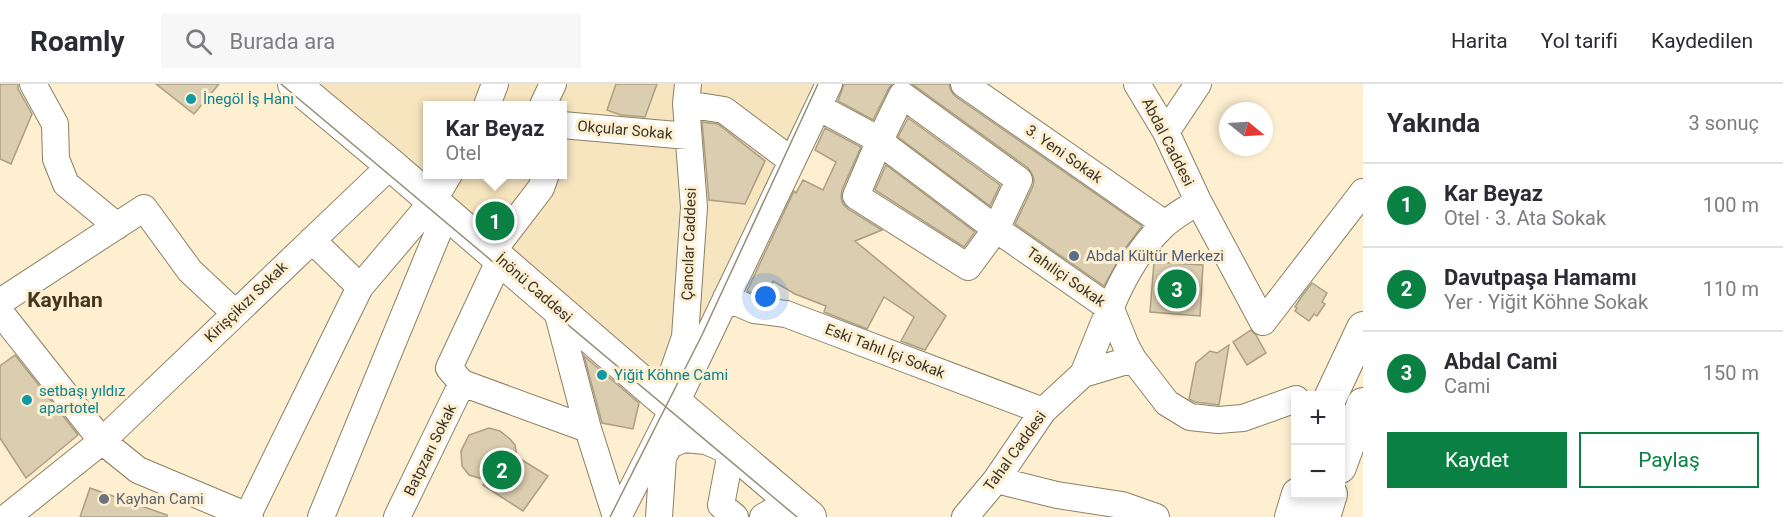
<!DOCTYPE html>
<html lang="tr">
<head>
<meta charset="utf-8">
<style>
	body { margin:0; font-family:Roboto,sans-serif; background:#f7f7f7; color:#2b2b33 }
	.controls { position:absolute; right:18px; bottom:18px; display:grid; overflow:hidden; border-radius:0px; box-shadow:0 3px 9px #0003 }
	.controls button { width:54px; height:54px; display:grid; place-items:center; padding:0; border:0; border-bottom:2px solid #e1e1e2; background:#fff; color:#2b2b33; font:30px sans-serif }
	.compass { position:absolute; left:1219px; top:18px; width:54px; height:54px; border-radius:50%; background:#fff; box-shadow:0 3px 9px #0003; rotate:108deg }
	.you { position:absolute; left:766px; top:213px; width:21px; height:21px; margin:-15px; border:4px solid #fff; border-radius:50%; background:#1a73e8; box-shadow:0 0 0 9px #1a73e833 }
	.badge { display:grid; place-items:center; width:39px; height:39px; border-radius:50%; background:#0b8043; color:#fff; font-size:20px; font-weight:700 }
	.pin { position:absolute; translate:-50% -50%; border:3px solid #fff; box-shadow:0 2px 6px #0006 }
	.popup { position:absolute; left:423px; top:17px; width:144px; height:78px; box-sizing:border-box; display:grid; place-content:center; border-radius:0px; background:#fff; filter:drop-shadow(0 2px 4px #0005); font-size:20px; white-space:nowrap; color:#7c7c81 }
	.popup b { font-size:22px; color:#2b2b33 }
	.popup::after { content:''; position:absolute; left:50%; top:100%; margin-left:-12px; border:12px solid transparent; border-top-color:#fff }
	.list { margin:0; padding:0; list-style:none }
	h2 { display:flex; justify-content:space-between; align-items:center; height:78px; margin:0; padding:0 24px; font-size:26px }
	h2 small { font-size:20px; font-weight:400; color:#7c7c81 }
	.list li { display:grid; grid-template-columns:39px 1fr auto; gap:18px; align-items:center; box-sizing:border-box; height:84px; padding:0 24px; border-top:2px solid #e1e1e2 }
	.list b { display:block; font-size:22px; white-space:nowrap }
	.list p { margin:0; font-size:20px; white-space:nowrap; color:#7c7c81 }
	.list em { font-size:20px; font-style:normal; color:#7c7c81 }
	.actions { display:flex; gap:12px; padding:18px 24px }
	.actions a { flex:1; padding:14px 0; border:2px solid #0b8043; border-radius:0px; text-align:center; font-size:21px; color:#0b8043 }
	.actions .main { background:#0b8043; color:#fff }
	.icon { flex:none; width:33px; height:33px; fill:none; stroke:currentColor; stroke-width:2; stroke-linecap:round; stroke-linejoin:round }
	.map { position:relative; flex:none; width:1363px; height:433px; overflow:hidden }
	header { display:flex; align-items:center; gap:36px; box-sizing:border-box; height:84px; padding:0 30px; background:#fff; border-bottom:2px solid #e1e1e2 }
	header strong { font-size:28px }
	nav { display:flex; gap:33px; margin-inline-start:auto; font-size:21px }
	.search { width:420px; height:54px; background:#f7f7f7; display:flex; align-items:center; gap:15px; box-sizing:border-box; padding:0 21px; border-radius:0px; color:#7c7c81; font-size:22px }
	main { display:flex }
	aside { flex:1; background:#fff }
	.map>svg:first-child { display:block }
</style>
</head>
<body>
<header>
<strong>Roamly</strong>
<div class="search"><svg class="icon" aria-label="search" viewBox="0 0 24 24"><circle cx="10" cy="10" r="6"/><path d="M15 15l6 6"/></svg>Burada ara</div>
<nav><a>Harita</a><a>Yol tarifi</a><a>Kaydedilen</a></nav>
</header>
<main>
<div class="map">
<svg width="1363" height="433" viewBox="0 0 1363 433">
	<rect width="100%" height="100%" fill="#feefd1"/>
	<path fill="#f7e5bf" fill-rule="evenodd" d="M 314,0 L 822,0 L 676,319 ZM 428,21 L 562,21 L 562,90 L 428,90 Z"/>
	<path fill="#dbcdaf" stroke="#ab9e81" stroke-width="1.5" d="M 0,0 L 18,0 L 18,5 L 32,30 L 11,80 L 0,75 Z
		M 156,0 L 219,0 L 194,30 Z
		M 616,0 L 657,0 L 645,33 L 621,31 L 607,26 Z
		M 844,0 L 892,0 L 889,4 L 873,36 L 838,17 Z
		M 912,0 L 949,0 L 951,7 L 955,12 L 1142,142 L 1124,166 L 1104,202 L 1015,140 L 1033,102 L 1034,96 L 1032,90 L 1028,84 Z
		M 908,34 L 1000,101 L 990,122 L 898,53 Z
		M 702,38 L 718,40 L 765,77 L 745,120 L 709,116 Z
		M 825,44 L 861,63 L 842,106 L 841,114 L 843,120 L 848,125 L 882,146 L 855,157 L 946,232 L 925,266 L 901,257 L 914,233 L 884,213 L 867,245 L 824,228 L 826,222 L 795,210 L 773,197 L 765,212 L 758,211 L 747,207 L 794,107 L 796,109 L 803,96 L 823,106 L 836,78 L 815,66 Z
		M 886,81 L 975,148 L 964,163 L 875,106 Z
		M 1154,178 L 1203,181 L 1200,232 L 1150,228 Z
		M 1312,199 L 1327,209 L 1322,218 L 1325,220 L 1317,232 L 1314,230 L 1309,237 L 1295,227 L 1297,224 L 1295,223 L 1302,212 Z
		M 1251,246 L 1256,251 L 1266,269 L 1247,281 L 1233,258 Z
		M 1229,261 L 1219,321 L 1195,318 L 1189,315 L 1196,279 L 1210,267 L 1217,269 Z
		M 15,271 L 78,351 L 26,394 L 0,354 L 0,282 Z
		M 584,272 L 639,319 L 633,345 L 602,339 Z
		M 489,344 L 500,347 L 510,355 L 515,361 L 517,373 L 548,392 L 523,427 L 483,401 L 486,396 L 469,391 L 462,382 L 461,367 L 469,351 Z
		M 90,404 L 167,431 L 167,433 L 80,433 Z"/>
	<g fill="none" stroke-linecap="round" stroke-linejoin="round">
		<defs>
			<path id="minor" d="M 33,0 L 55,40 L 56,75 L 66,100 L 117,142
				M 964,0 L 1165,140
				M 1137,0 L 1166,48 L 1198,117 L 1263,238 L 1363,108
				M 902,11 L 1019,96 L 996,145 L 968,183 L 856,112 L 879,58 Z
				M 686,20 L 724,26 L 792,77
				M 487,21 L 495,0
				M 543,21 L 553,0
				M 818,23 L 872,52 L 996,145 L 1111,225 L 1126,262 L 1133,275 L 1167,319 L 1190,333 L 1218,336 L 1243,334 L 1296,315
				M 562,41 L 688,52
				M 1166,48 L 1198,0
				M 312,156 L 360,203
				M 492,168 L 541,104 L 546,90
				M 500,175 L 449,284 L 462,299 L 588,345
				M 726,214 L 754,226 L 786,230 L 1043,327
				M 0,218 L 144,124 L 190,187 L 235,229
				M 556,223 L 588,345 L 616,433
				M 0,228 L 102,357 L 138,386 L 250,433
				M 1083,290 C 1105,239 1122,180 1164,141 C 1174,132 1187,125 1198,117
				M 666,308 L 685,253 L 694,123 L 686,20 L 688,0
				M 996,396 L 1057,411 L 1122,421 L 1156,433
				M 7,433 L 102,357 L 391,81
				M 247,433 L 360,203 L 433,117 L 449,90
				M 321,433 L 446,129
				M 397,433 L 462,299
				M 618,433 L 676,319 L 829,0
				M 659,433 L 663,373 L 670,361 L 684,355 L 706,357 L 731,368 L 721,421 L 735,433
				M 763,433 L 790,417
				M 965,433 L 996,396 L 1043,327 L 1083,290 L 1133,275"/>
			<path id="major" d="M 294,0 L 391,81 L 663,316
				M 1331,312 L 1363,244
				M 676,319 L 810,433
				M 1340,383 L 1363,320
				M 1291,433 L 1298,410
				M 1324,433 L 1331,410"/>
		</defs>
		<use href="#minor" stroke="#8c7f63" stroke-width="28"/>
		<use href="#major" stroke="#8c7f63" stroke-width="34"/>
		<use href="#minor" stroke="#fff" stroke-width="26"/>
		<use href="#major" stroke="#fff" stroke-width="32"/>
		<path stroke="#978d78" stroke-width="1.5" d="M 281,0 L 797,433
			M 610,433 L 702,251 L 818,0"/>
	</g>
	<g fill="#0f9aa8" stroke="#feefd1" stroke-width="2">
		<circle cx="191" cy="15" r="6"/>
		<circle cx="602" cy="291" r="6"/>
		<circle cx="27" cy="316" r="6"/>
	</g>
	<circle fill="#5c6f8a" stroke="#feefd1" stroke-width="2" cx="1074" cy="172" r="6"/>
	<circle fill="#6b7280" stroke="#feefd1" stroke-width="2" cx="104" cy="415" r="6"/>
	<g text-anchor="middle" stroke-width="6" stroke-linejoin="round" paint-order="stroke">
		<g font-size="15" fill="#0d838f" stroke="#feefd1" text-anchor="start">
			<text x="203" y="20">İnegöl İş Hanı</text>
			<text x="614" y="296">Yiğit Köhne Cami</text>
			<text x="39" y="312">setbaşı yıldız<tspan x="39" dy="17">apartotel</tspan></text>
		</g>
		<g font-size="15" fill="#3a3428" stroke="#feefd1">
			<text transform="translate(625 46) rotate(5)" y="5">Okçular Sokak</text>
			<text transform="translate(1168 58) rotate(63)" y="5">Abdal Caddesi</text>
			<text transform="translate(1064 70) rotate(35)" y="5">3. Yeni Sokak</text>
			<text transform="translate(689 160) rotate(-88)" y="5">Çancılar Caddesi</text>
			<text transform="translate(1066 193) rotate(35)" y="5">Tahıliçi Sokak</text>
			<text transform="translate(534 204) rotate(41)" y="5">İnönü Caddesi</text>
			<text transform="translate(246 218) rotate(-44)" y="5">Kirişçikızı Sokak</text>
			<text transform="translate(885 267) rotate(21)" y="5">Eski Tahıl İçi Sokak</text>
			<text transform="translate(430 366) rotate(-64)" y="5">Batpzarı Sokak</text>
			<text transform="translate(1015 367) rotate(-54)" y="5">Tahal Caddesi</text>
		</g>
		<g font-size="15" fill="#4e5e75" stroke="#feefd1" text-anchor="start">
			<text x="1086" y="177">Abdal Kültür Merkezi</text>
		</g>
		<g font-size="15" fill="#5b616d" stroke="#feefd1" text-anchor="start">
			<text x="116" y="420">Kayhan Cami</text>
		</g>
		<g font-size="21" font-weight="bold" fill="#42361d" stroke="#feefd1">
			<text x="65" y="223">Kayıhan</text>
		</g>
	</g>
</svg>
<div class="controls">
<button>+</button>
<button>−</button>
</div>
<svg class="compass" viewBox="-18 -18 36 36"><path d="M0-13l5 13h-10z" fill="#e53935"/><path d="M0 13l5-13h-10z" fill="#7c7c81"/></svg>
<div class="you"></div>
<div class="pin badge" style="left:495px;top:137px">1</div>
<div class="popup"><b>Kar Beyaz</b>Otel</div>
<div class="pin badge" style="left:502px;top:386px">2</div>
<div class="pin badge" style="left:1177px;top:205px">3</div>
</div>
<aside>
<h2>Yakında<small>3 sonuç</small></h2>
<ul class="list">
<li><span class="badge">1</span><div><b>Kar Beyaz</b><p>Otel · 3. Ata Sokak</p></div><em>100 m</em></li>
<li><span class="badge">2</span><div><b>Davutpaşa Hamamı</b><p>Yer · Yiğit Köhne Sokak</p></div><em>110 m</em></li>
<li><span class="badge">3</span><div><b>Abdal Cami</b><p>Cami</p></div><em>150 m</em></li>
</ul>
<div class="actions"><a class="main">Kaydet</a><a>Paylaş</a></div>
</aside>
</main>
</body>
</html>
